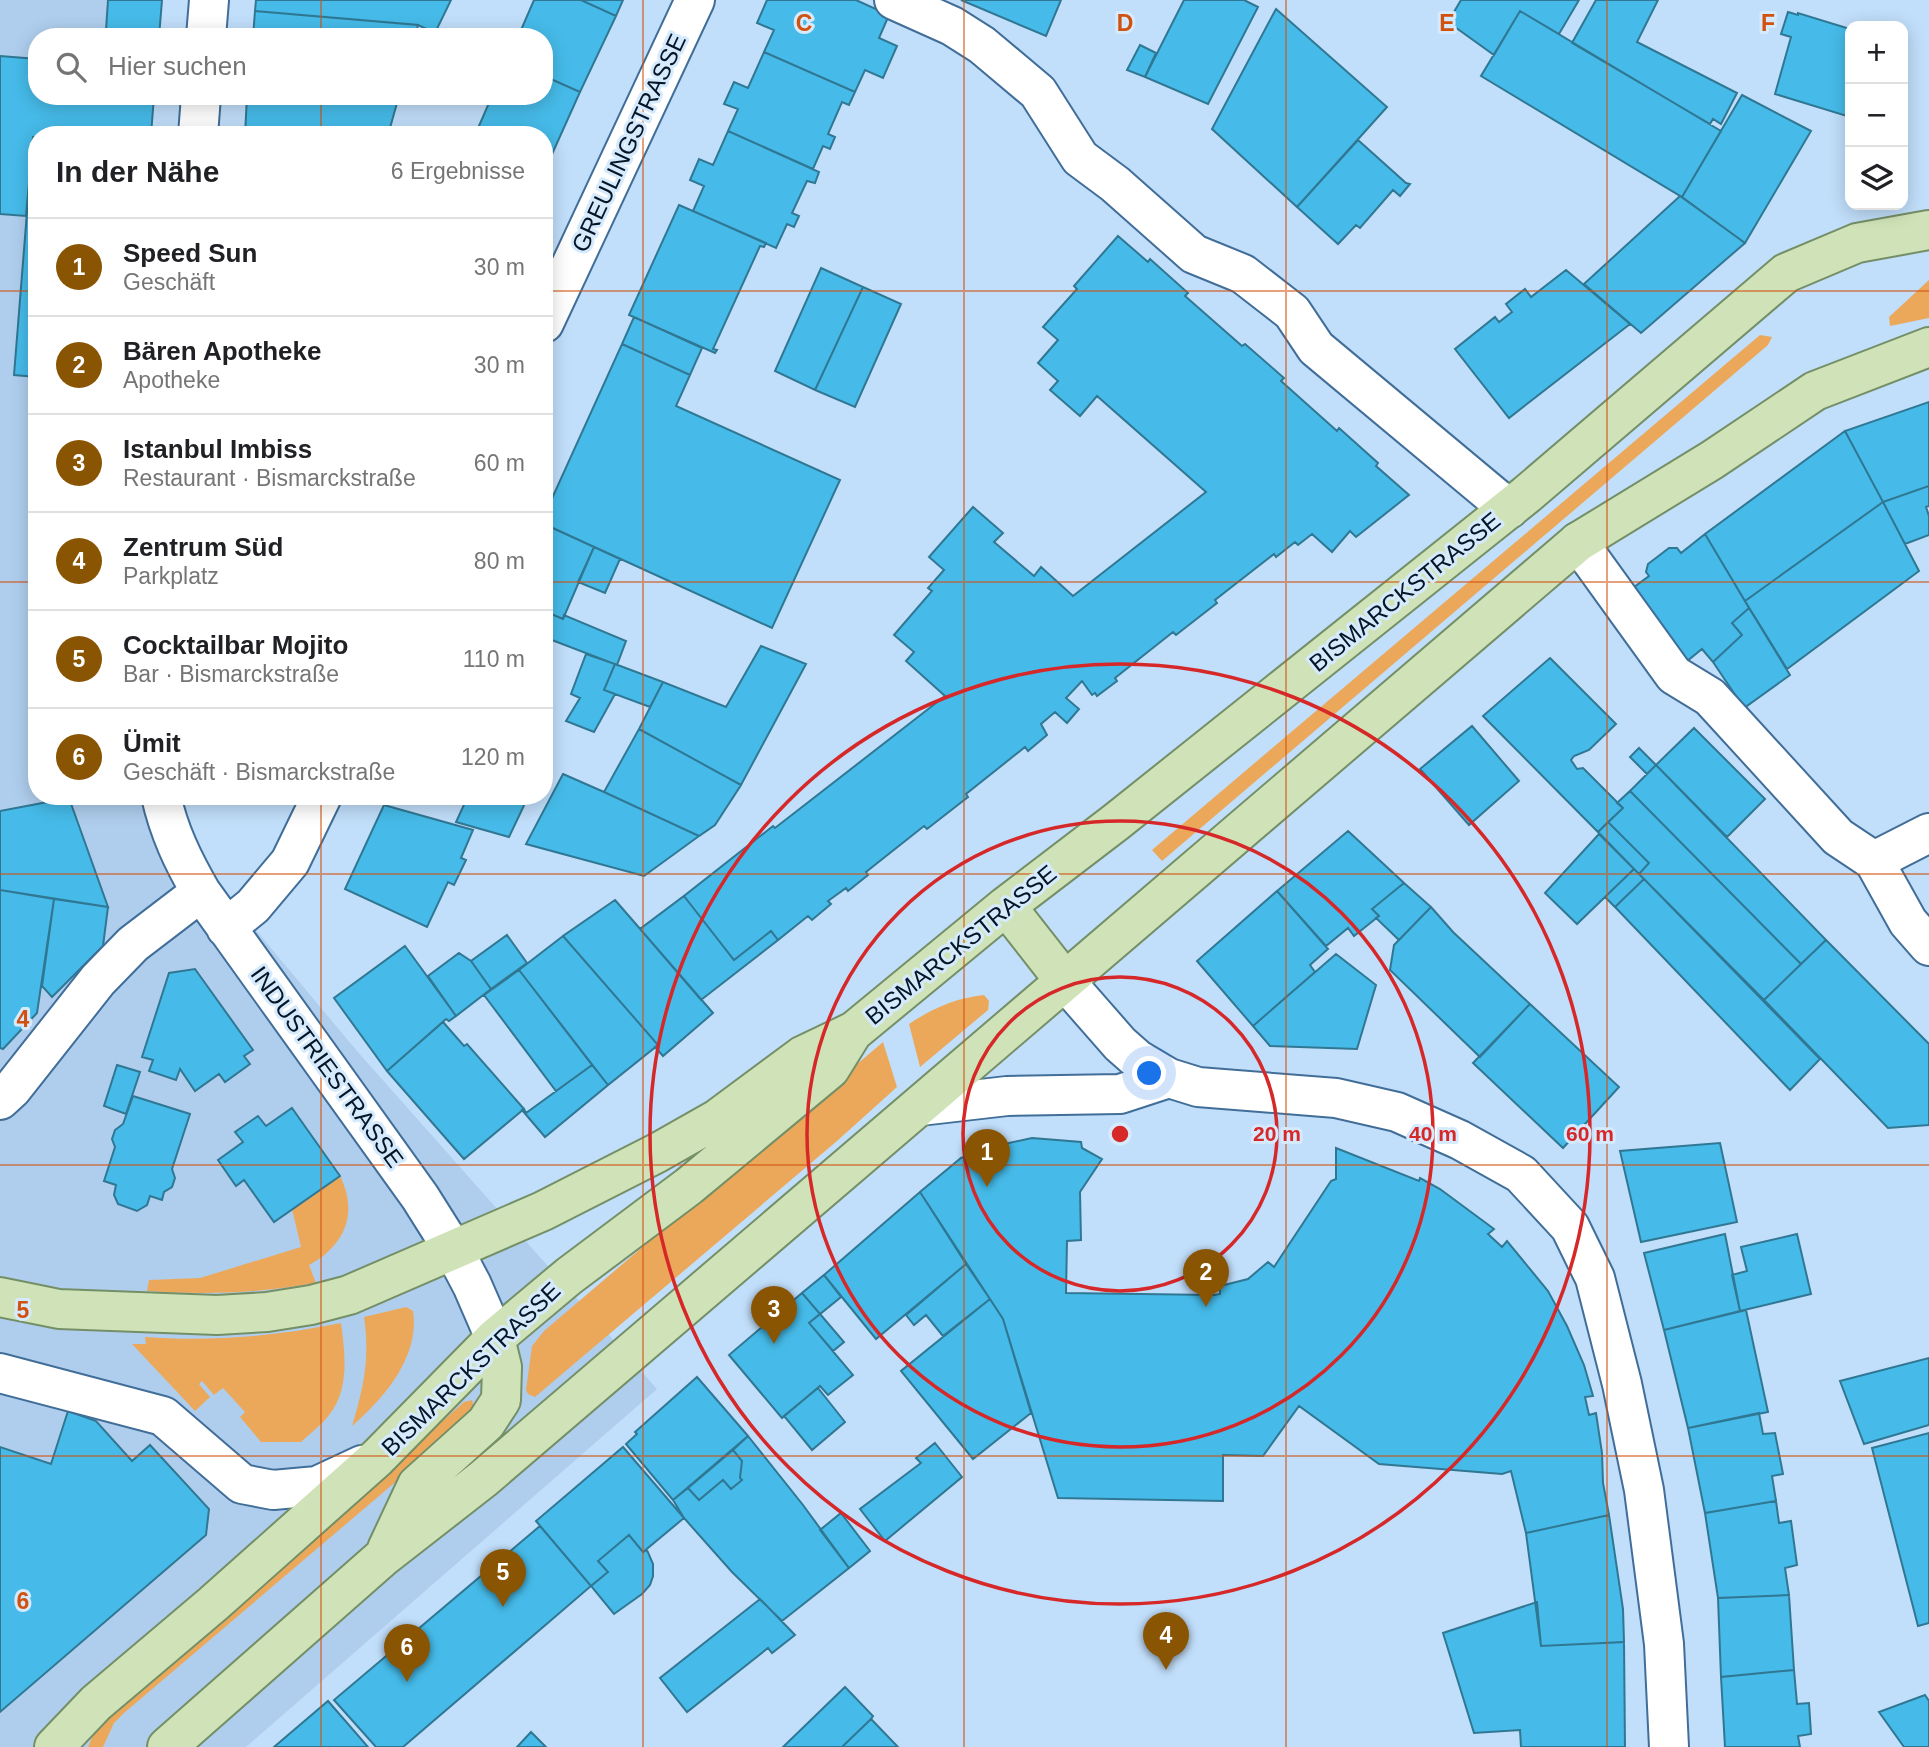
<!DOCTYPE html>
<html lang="de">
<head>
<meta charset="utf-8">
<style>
	body { margin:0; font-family:Arial,sans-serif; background:#f6f6f6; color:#202124 }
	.controls { position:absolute; right:21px; top:21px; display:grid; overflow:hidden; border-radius:14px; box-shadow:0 4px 18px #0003 }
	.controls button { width:63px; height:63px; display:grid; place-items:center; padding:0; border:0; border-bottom:2px solid #e0e0e0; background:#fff; color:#202124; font:35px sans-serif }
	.you { position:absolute; left:1150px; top:1074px; width:24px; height:24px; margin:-18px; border:5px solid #fff; border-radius:50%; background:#1a73e8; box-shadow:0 0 0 10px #1a73e833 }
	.badge { display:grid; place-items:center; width:46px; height:46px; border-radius:50%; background:#8a5503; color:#fff; font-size:23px; font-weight:700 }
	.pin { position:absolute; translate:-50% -58px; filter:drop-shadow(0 2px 4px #0008) }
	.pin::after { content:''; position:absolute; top:37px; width:24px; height:21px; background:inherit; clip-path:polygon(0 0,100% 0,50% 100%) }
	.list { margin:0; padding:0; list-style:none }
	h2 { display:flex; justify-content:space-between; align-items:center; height:91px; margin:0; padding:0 28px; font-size:30px }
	h2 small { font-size:23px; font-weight:400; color:#757577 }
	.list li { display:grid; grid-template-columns:46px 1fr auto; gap:21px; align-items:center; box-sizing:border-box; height:98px; padding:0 28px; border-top:2px solid #e0e0e0 }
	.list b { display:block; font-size:26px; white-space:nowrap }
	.list p { margin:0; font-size:23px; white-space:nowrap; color:#757577 }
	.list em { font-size:23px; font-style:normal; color:#757577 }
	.icon { flex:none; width:38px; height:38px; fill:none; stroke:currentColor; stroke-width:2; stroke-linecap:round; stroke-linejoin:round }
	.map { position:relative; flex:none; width:1929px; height:1747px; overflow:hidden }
	.search { position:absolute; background:#fff; box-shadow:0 4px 18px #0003; left:28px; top:28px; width:525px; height:77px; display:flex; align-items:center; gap:18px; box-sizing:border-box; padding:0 24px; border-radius:28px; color:#757577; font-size:26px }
	.panel { position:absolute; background:#fff; box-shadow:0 4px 18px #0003; left:28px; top:126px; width:525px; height:679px; border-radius:28px }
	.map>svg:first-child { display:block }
</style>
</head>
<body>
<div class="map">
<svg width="1929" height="1747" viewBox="0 0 1929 1747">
	<rect width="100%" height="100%" fill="#c1defa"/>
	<path fill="#afceee" d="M 0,0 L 144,0 L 141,37 L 37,37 L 37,796 L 144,796 L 357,1051 L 657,1389 L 246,1747 L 0,1747 Z"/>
	<path fill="#eca85a" d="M 1929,280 L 1929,318 L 1890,326 L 1889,317 Z
		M 1760,335 L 1772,337 L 1768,345 L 1162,861 L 1152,850 Z
		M 984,995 L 989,1001 L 988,1010 L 920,1067 L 909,1024 C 933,1008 956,998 984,995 Z
		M 883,1042 L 897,1087 L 837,1141 L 535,1397 L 528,1394 L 526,1390 L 532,1346 L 544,1331 Z
		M 340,1176 C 359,1214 344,1246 309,1265 L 316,1283 C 259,1293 205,1295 147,1291 L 149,1280 L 200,1278 L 301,1247 L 292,1209 Z
		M 406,1307 L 413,1311 C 420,1357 384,1398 352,1426 C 364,1386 370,1358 364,1317 Z
		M 341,1323 C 345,1353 350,1389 329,1415 C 322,1425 310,1433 301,1442 L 261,1442 L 240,1417 L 245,1412 L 223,1388 L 214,1395 L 202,1381 L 199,1384 L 210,1397 L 195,1411 L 132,1344 L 146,1344 L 145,1337 C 211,1342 277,1336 341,1323 Z
		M 472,1400 L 474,1407 L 472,1412 L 453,1433 L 124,1713 L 114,1723 L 103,1747 L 88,1747 L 97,1726 L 464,1402 Z"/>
	<path fill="#46bbe9" stroke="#307793" stroke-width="2" d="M 108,0 L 162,0 L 159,37 L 102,37 L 103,29 L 106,30 Z
		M 256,0 L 451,0 L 435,33 L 418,25 L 255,11 Z
		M 534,0 L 581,0 L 616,16 L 580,92 L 544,76 L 544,37 L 518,37 Z
		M 581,0 L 623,0 L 616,16 Z
		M 767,0 L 856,0 L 889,15 L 879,38 L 897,46 L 883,78 L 865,70 L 855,92 L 764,52 L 774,30 L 757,23 Z
		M 961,0 L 1061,0 L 1046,36 Z
		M 1184,0 L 1244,0 L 1258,7 L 1208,104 L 1145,77 Z
		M 1461,0 L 1579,0 L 1559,34 L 1520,11 L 1494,55 L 1448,22 Z
		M 1596,0 L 1658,0 L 1637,42 L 1737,93 L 1721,124 L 1713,119 L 1710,124 L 1572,43 Z
		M 1276,9 L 1387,107 L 1297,207 L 1212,129 Z
		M 255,11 L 418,25 L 415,37 L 253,37 Z
		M 1520,11 L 1721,131 L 1682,197 L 1481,76 Z
		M 1788,12 L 1798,15 L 1798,13 L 1850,29 L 1850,117 L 1775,94 L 1791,37 L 1781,34 Z
		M 1140,45 L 1156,53 L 1145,77 L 1127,70 Z
		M 764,52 L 855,92 L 849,105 L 842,102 L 828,134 L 835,137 L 830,149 L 823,146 L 813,169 L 728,131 L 738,109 L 724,104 L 734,82 L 748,88 Z
		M 0,56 L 37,59 L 37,96 L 154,96 L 151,135 L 37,135 L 37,137 L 33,137 L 26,216 L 0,214 Z
		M 544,76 L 580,92 L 544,172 L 544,135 L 475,135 L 492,96 L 544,96 Z
		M 1742,95 L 1811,131 L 1745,243 L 1682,197 Z
		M 247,96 L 399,96 L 388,135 L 245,135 Z
		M 728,131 L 819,172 L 815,183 L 807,181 L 792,213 L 799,216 L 794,227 L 787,224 L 776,248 L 693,211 L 704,186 L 690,180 L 699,159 L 713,165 Z
		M 33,137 L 37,137 L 37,377 L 14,375 Z
		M 1358,140 L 1406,183 L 1410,184 L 1400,196 L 1393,190 L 1360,228 L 1356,225 L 1338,244 L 1297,207 Z
		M 1680,196 L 1745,243 L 1641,333 L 1584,284 Z
		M 679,205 L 766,243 L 764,247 L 760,246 L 713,349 L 717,350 L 715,353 L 629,315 Z
		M 1118,236 L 1148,262 L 1150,259 L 1188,293 L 1185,296 L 1242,346 L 1245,344 L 1284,378 L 1281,381 L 1337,431 L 1339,428 L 1378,463 L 1376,466 L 1409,495 L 1356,537 L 1350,531 L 1332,552 L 1312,534 L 1298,545 L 1295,542 L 1276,557 L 1274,554 L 1215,600 L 1217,603 L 1176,635 L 1173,632 L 1115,678 L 1117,681 L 1097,696 L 1095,693 L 1092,695 L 1082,681 L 1066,698 L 1079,709 L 1067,723 L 1055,712 L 1041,724 L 1047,735 L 1028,751 L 1025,747 L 966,794 L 968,797 L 927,829 L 924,826 L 866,872 L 868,875 L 848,891 L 846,888 L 828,901 L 831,904 L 812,920 L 808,916 L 778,940 L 771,931 L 734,960 L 684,896 L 773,826 L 775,828 L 945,696 L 906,661 L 914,652 L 894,635 L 932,591 L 928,588 L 944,570 L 929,557 L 973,507 L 1003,533 L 994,542 L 1034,576 L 1041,567 L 1073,596 L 1206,492 L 1097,396 L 1080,416 L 1050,390 L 1058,381 L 1038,363 L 1058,340 L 1043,327 L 1077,289 L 1074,286 Z
		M 821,268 L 863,287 L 815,390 L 775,371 Z
		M 1566,270 L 1630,324 L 1509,418 L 1455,349 L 1495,317 L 1499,322 L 1512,312 L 1506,304 L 1525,289 L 1531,297 Z
		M 863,287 L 901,304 L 855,407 L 815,390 Z
		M 634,317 L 702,348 L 690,375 L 622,344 Z
		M 622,344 L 690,375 L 676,406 L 840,480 L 772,628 L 544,524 L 544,516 Z
		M 1929,402 L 1929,486 L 1883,502 L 1845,431 Z
		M 1845,431 L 1883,502 L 1745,601 L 1705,534 Z
		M 1929,486 L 1929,506 L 1926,507 L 1929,516 L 1929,535 L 1905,544 L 1883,502 Z
		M 1883,502 L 1919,571 L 1787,669 L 1745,601 Z
		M 544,524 L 594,547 L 563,619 L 544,611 Z
		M 1705,534 L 1749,608 L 1732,623 L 1742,635 L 1713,662 L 1702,649 L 1681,666 L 1626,593 L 1649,576 L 1646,572 L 1648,564 L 1669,548 L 1677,548 L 1681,553 Z
		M 594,547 L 620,559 L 605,593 L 578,582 Z
		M 1749,608 L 1790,675 L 1744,708 L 1713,662 L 1742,635 L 1732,623 Z
		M 544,611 L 563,619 L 564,615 L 626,641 L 617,665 L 544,637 Z
		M 761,646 L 806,664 L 741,785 L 639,729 L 663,682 L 726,707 Z
		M 586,654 L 615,664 L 604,690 L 615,694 L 594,732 L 566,721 L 580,698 L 571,694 Z
		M 1550,658 L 1616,724 L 1589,750 L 1574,756 L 1571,760 L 1577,769 L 1583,768 L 1623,808 L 1598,832 L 1483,716 Z
		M 615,664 L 663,682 L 650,707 L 604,690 Z
		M 1472,726 L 1519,781 L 1469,825 L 1420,769 Z
		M 1694,728 L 1765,799 L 1727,837 L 1656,765 Z
		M 639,729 L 741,785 L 715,825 L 699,836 L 604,792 Z
		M 1639,748 L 1656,765 L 1647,774 L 1630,757 Z
		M 1656,765 L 1826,940 L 1801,964 L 1630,791 Z
		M 563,774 L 604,792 L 699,836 L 644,876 L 526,844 Z
		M 1630,791 L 1801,964 L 1764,1000 L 1639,874 L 1649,863 L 1608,822 L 1623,808 L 1617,803 Z
		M 468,796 L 526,796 L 528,797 L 509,837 L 456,822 Z
		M 69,798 L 108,907 L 0,890 L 0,811 Z
		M 384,805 L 473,830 L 461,858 L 466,860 L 454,885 L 448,882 L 427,927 L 345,889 Z
		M 1608,822 L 1649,863 L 1639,874 L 1598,832 Z
		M 1348,831 L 1404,883 L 1372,909 L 1379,916 L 1354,936 L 1348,928 L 1326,946 L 1277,891 Z
		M 1599,834 L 1634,869 L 1577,924 L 1545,893 Z
		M 1634,869 L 1644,879 L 1615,907 L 1605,897 Z
		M 1644,879 L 1820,1059 L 1790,1090 L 1615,907 Z
		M 1404,883 L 1431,907 L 1399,940 L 1376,918 L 1379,916 L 1372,909 Z
		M 0,890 L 54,899 L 37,1013 L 3,1049 L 0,1048 Z
		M 1277,891 L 1328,949 L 1310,965 L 1315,972 L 1253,1026 L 1197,961 Z
		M 684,896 L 734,960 L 771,931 L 778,940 L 701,1000 L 640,929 Z
		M 54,899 L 108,907 L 103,946 L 52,997 L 42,986 Z
		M 615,900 L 713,1013 L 663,1056 L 655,1047 L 658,1045 L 563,936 Z
		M 1431,907 L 1453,932 L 1530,1004 L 1480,1057 L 1390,970 L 1394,945 Z
		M 507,935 L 527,963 L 491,989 L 471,961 Z
		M 563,936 L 658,1045 L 608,1085 L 519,970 Z
		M 1826,940 L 1929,1044 L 1929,1125 L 1888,1128 L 1764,1000 Z
		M 405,946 L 456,1016 L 449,1021 L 446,1019 L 387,1071 L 334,998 Z
		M 459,953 L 471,961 L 491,989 L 456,1016 L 428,976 Z
		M 1336,954 L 1376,985 L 1357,1049 L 1270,1046 L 1253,1026 Z
		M 195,969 L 253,1050 L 244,1056 L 250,1064 L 225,1082 L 219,1074 L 195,1091 L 180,1069 L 176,1080 L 149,1071 L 153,1060 L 142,1057 L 169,973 Z
		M 519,970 L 592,1065 L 556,1091 L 484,995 Z
		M 1530,1004 L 1619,1087 L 1563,1148 L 1473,1063 Z
		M 443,1022 L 464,1046 L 467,1044 L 524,1109 L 464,1159 L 387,1071 Z
		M 117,1065 L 140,1072 L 126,1114 L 104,1106 Z
		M 592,1065 L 608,1085 L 545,1137 L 522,1110 L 524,1109 L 526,1113 Z
		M 133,1096 L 190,1114 L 172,1169 L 175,1178 L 172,1187 L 164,1192 L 162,1200 L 150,1196 L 147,1205 L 137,1211 L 118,1204 L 114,1195 L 116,1185 L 104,1181 L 115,1147 L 112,1139 L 115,1130 L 123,1124 Z
		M 292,1108 L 340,1176 L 274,1222 L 244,1180 L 236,1186 L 218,1160 L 243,1142 L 235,1132 L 258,1116 L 266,1126 Z
		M 1032,1138 L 1081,1142 L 1082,1148 L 1102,1159 L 1080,1192 L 1081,1240 L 1067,1241 L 1066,1293 L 1214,1295 L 1220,1294 L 1220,1286 L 1248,1279 L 1268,1262 L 1274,1267 L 1331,1181 L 1336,1179 L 1336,1148 L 1419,1181 L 1420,1178 L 1440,1189 L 1494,1229 L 1488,1234 L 1502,1247 L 1507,1241 L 1548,1291 L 1567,1326 L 1584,1365 L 1593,1396 L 1585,1397 L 1589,1415 L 1596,1413 L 1602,1453 L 1603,1483 L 1609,1515 L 1526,1533 L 1511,1471 L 1502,1474 L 1379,1464 L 1299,1406 L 1263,1456 L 1223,1455 L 1223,1501 L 1058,1498 L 1003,1319 L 920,1192 L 961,1158 L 995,1146 Z
		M 1720,1143 L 1737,1222 L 1641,1242 L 1620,1151 Z
		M 920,1192 L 966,1264 L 876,1339 L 824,1275 Z
		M 1725,1234 L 1740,1311 L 1664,1330 L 1644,1253 Z
		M 1797,1234 L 1811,1294 L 1740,1311 L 1732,1275 L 1747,1271 L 1741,1247 Z
		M 966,1264 L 990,1299 L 943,1336 L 926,1315 L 914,1325 L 906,1315 Z
		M 824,1275 L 841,1297 L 820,1314 L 802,1293 Z
		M 802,1293 L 820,1314 L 809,1323 L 853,1375 L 828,1395 L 820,1386 L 782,1418 L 729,1355 Z
		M 990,1299 L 1003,1319 L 1031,1413 L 973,1459 L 901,1371 Z
		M 1746,1310 L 1768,1412 L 1688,1428 L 1664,1330 Z
		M 820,1314 L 844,1342 L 833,1351 L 809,1323 Z
		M 1929,1358 L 1929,1425 L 1864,1444 L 1840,1381 Z
		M 697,1377 L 748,1436 L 673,1500 L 626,1444 L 637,1434 L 635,1432 Z
		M 818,1388 L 845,1422 L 812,1450 L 784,1416 Z
		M 68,1411 L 96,1421 L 132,1461 L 150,1445 L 209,1509 L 206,1535 L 0,1712 L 0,1447 L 51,1464 Z
		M 1759,1413 L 1763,1434 L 1775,1433 L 1783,1474 L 1772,1476 L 1776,1501 L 1705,1513 L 1688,1428 Z
		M 1929,1433 L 1929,1623 L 1918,1626 L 1872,1448 Z
		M 748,1436 L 803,1505 L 849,1568 L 782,1621 L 732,1572 L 684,1518 L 673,1500 L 688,1488 L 699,1500 L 723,1480 L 731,1489 L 742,1480 L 740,1478 L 742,1461 L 733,1450 Z
		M 935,1443 L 962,1477 L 885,1541 L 860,1509 L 921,1463 L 916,1458 Z
		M 623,1447 L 684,1518 L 643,1552 L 629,1535 L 598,1561 L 608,1572 L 591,1586 L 536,1521 Z
		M 733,1450 L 742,1461 L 740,1478 L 742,1480 L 731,1489 L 723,1480 L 699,1500 L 688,1488 Z
		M 1776,1501 L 1779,1523 L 1791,1521 L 1797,1565 L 1785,1568 L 1789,1595 L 1718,1598 L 1705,1513 Z
		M 841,1513 L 870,1551 L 849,1568 L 820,1530 Z
		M 1609,1515 L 1623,1609 L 1624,1642 L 1541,1646 L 1526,1533 Z
		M 540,1526 L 591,1586 L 403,1747 L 376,1747 L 334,1700 Z
		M 629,1535 L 643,1552 L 647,1550 L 653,1564 L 653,1576 L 650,1585 L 642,1594 L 614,1614 L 591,1586 L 608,1572 L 598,1561 Z
		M 1789,1595 L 1794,1670 L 1721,1677 L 1718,1598 Z
		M 760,1599 L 795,1635 L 772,1653 L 768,1648 L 687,1712 L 660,1678 Z
		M 1537,1602 L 1541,1646 L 1624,1642 L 1625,1747 L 1521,1747 L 1520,1730 L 1474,1733 L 1443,1633 Z
		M 1794,1670 L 1797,1704 L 1809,1703 L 1811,1734 L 1798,1736 L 1800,1747 L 1725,1747 L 1721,1677 Z
		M 845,1687 L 873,1716 L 871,1719 L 842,1747 L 783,1747 Z
		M 1925,1695 L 1929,1701 L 1929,1747 L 1904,1747 L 1879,1712 Z
		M 328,1701 L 368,1747 L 274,1747 Z
		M 871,1719 L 898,1747 L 842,1747 Z
		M 531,1732 L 546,1747 L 517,1747 Z"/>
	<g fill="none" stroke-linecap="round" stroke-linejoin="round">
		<defs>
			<path id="minor" d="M 894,0 L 952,26 L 982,45 L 1038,92 L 1080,158 L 1115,184 L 1194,254 L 1243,274 L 1292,312 L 1316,348 L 1509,509
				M 206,37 L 209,0
				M 198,135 L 201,96
				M 544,323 L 695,0
				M 1578,542 L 1674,675 L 1710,697 L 1838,837 L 1874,861
				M 161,796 C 169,832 183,861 201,892 L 420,1197 L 454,1251 L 472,1285 L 495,1338
				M 1929,833 L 1874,861 L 1908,922 L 1929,946
				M 226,928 L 253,906 L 290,862 L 322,796
				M 1064,980 L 1120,1044 L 1137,1059 L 1169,1078 L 1198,1087 L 1336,1098 L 1397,1112 L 1460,1140 L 1521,1174 L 1570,1227 L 1595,1278 L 1622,1384 L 1644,1490 L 1664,1644 L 1669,1747
				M 0,1100 L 12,1089 L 98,980 L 133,944 L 201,892
				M 920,1106 L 1007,1096 L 1120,1094 L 1169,1078
				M 0,1373 L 163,1416 L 242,1484 L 273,1490 L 317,1486 L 362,1465"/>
			<path id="major" d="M 1006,906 L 1064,980
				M 0,1297 L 59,1309 L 217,1315 L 267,1312 L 311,1305 L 349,1295 L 543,1211 L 657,1153 L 717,1119 L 802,1056 L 852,1032
				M 387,1549 L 417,1485 L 486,1423 L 501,1400 L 502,1367 L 495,1338
				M 54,1747 L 96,1703 L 213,1604 L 377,1458 L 495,1338 L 569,1276 L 689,1186 L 830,1069 L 853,1032 L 1006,906 L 1116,822 L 1526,495 L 1786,273 L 1857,243 L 1929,230
				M 167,1747 L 383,1557 L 483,1479 L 1578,542 L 1712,460 L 1815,391 L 1929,347"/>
		</defs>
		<use href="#minor" stroke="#416e98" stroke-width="42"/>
		<use href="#major" stroke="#748f66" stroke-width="42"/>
		<use href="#minor" stroke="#fff" stroke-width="38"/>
		<use href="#major" stroke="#d0e3b8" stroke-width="38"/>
	</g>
	<path fill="none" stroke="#d1520f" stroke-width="2" stroke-opacity="0.55" d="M 321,0 L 321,37M 643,0 L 643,1747M 964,0 L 964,1747M 1286,0 L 1286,1747M 1607,0 L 1607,1747M 321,96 L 321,135M 0,291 L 37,291M 544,291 L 1929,291M 0,582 L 37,582M 544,582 L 1929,582M 321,796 L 321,1747M 0,874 L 1929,874M 0,1165 L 1929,1165M 0,1456 L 1929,1456"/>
	<g fill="none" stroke="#d62828" stroke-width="3.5">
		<circle cx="1120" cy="1134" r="157"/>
		<circle cx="1120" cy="1134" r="313"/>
		<circle cx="1120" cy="1134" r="470"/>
	</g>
	<g text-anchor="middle" stroke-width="6" stroke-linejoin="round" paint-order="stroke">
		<g font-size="24" fill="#041526" stroke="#d6eafd">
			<text transform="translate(629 143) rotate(-65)" y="8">GREULINGSTRASSE</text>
			<text transform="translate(1405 592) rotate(-39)" y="8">BISMARCKSTRASSE</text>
			<text transform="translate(961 945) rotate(-39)" y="8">BISMARCKSTRASSE</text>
			<text transform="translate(327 1067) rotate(54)" y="8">INDUSTRIESTRASSE</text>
			<text transform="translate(471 1369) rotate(-44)" y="8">BISMARCKSTRASSE</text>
		</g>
	</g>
	<g font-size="23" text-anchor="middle" font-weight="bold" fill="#d1520f" stroke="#d6eafd" stroke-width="6" stroke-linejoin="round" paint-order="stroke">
		<text x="804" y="31">C</text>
		<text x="1125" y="31">D</text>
		<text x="1447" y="31">E</text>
		<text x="1768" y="31">F</text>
		<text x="23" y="1027">4</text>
		<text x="23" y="1318">5</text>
		<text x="23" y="1609">6</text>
	</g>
	<circle cx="1120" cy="1134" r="10" fill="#d62828" stroke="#d6eafd" stroke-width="3.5"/>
	<g font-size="21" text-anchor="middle" font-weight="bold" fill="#d62828" stroke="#d6eafd" stroke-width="6" stroke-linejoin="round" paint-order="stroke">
		<text x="1277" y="1141">20 m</text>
		<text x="1433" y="1141">40 m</text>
		<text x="1590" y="1141">60 m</text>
	</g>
</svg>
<div class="controls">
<button>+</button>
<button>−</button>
<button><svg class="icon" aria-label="layers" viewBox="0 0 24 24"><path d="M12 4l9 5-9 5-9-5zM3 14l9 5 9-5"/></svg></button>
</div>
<div class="you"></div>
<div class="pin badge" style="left:987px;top:1187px">1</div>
<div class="pin badge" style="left:1206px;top:1307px">2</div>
<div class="pin badge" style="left:774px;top:1344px">3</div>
<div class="pin badge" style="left:1166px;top:1670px">4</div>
<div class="pin badge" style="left:503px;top:1607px">5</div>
<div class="pin badge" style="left:407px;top:1682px">6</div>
<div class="search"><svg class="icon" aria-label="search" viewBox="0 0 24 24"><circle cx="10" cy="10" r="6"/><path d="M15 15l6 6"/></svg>Hier suchen</div>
<section class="panel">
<h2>In der Nähe<small>6 Ergebnisse</small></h2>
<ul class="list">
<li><span class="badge">1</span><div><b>Speed Sun</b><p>Geschäft</p></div><em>30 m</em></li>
<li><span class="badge">2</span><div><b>Bären Apotheke</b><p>Apotheke</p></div><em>30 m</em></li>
<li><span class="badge">3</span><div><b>Istanbul Imbiss</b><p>Restaurant · Bismarckstraße</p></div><em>60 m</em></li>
<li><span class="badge">4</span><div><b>Zentrum Süd</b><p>Parkplatz</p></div><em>80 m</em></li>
<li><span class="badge">5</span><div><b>Cocktailbar Mojito</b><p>Bar · Bismarckstraße</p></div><em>110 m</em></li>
<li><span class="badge">6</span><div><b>Ümit</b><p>Geschäft · Bismarckstraße</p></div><em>120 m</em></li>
</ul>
</section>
</div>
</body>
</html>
